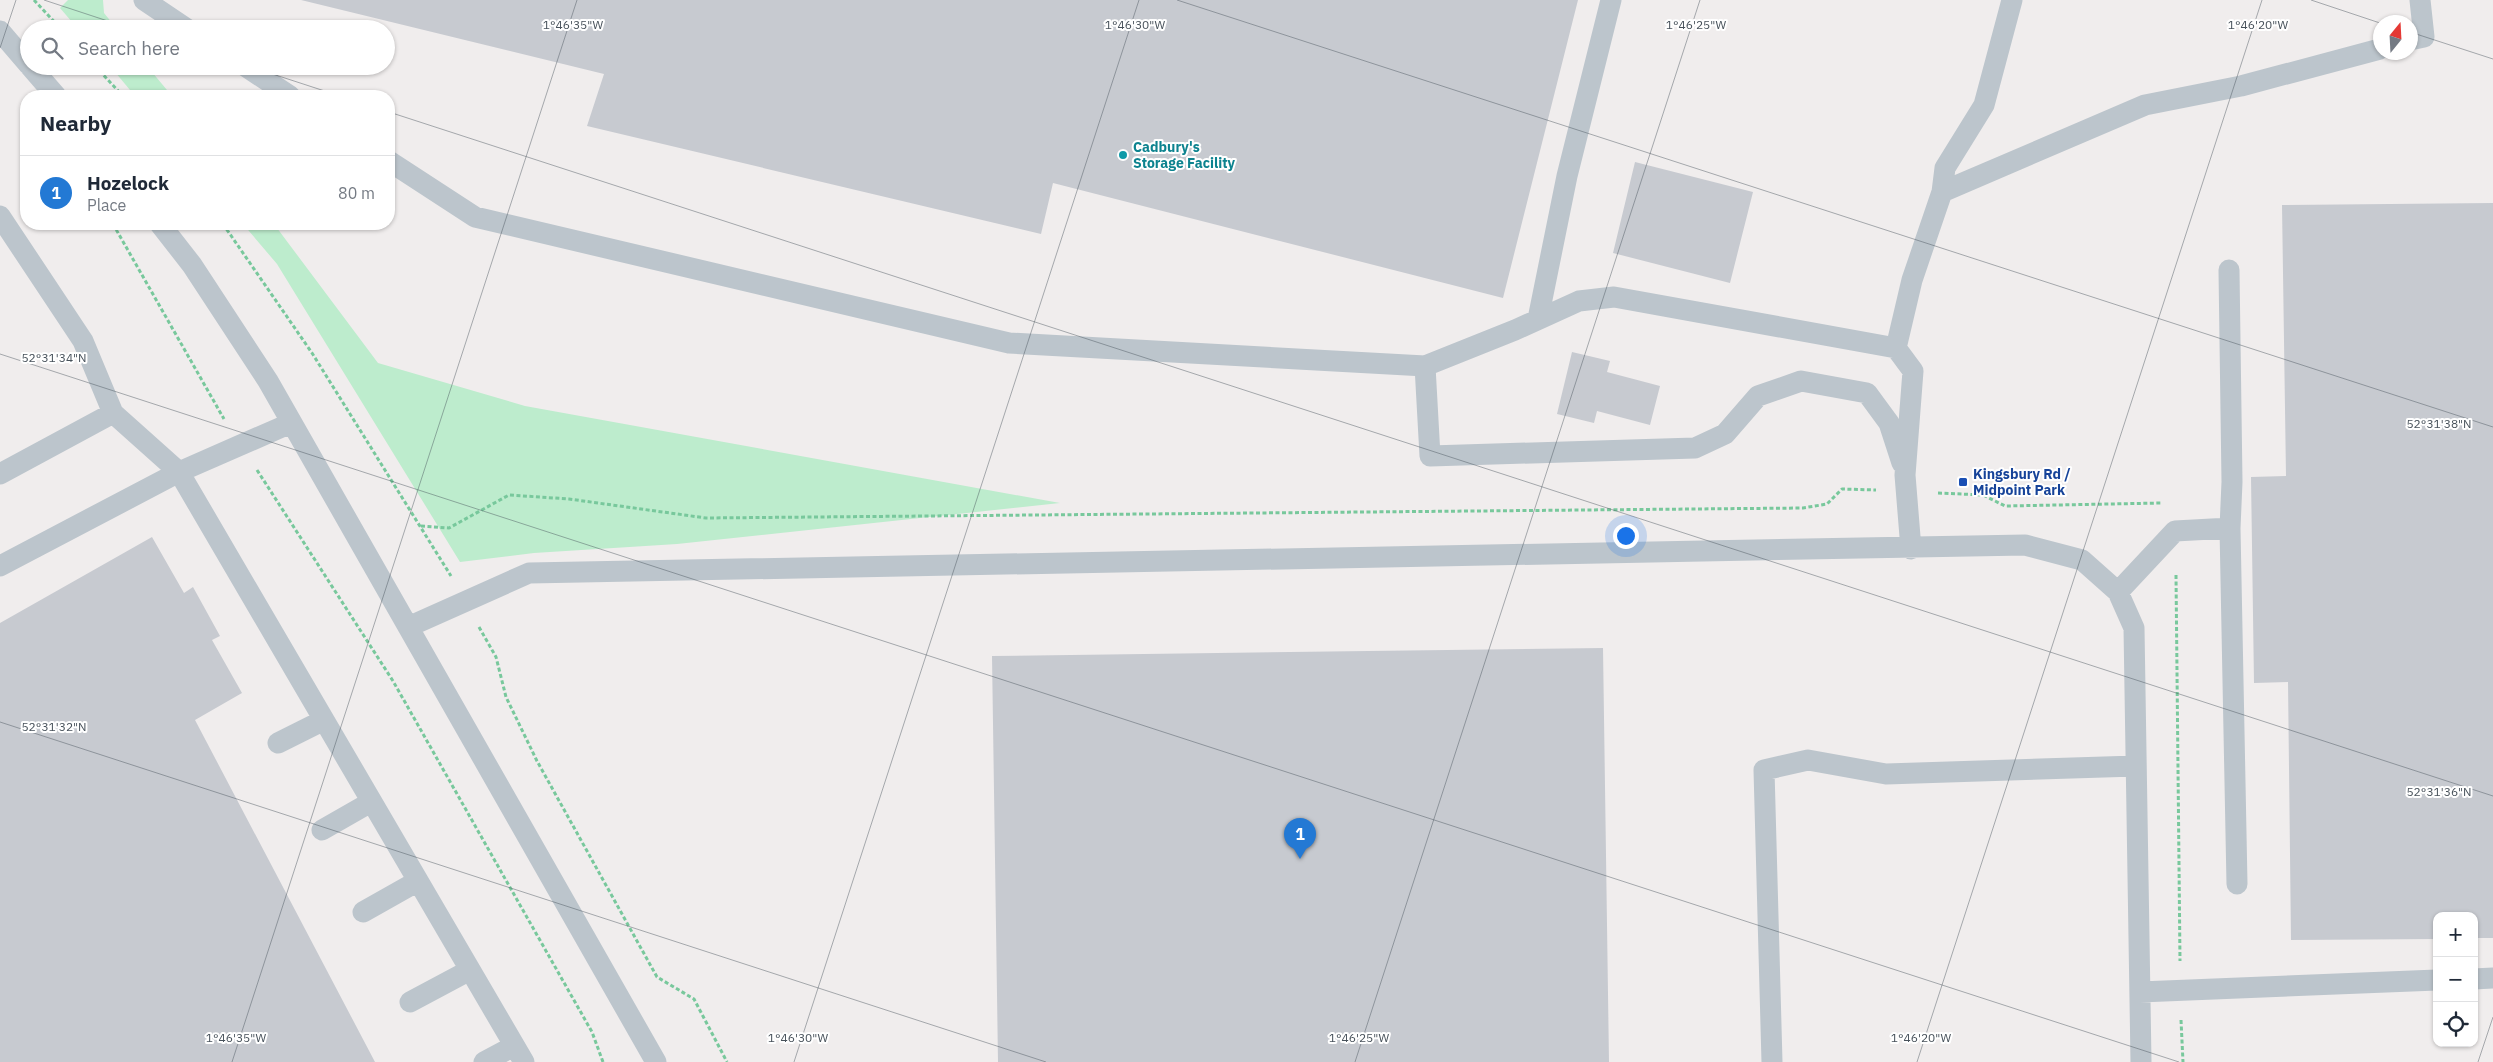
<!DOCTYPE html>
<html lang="en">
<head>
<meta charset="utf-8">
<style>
	body { margin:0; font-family:"IBM Plex Sans",sans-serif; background:#f6f6f7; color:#1f2937 }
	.controls { position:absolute; right:15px; bottom:15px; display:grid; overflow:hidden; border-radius:10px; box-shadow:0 1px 4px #0004 }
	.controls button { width:45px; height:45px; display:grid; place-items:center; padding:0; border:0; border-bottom:1px solid #e0e1e3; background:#fff; color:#1f2937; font:25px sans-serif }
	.compass { position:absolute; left:2373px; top:15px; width:45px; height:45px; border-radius:50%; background:#fff; box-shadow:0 1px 4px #0004; rotate:18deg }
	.you { position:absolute; left:1625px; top:535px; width:18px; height:18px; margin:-12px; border:4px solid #fff; border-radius:50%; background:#1a73e8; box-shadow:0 0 0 8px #1a73e833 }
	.badge { display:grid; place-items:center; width:32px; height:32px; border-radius:50%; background:#2379d4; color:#fff; font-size:16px; font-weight:700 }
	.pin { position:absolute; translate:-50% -41px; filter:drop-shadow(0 1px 2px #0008) }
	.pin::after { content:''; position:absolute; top:26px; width:18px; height:15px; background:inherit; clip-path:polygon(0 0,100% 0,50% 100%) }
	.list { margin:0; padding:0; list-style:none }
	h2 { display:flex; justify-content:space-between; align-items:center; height:65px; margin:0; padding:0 20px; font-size:21px }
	h2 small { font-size:16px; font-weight:400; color:#747a83 }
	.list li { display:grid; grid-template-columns:32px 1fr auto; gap:15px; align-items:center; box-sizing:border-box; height:75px; padding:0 20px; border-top:1px solid #e0e1e3 }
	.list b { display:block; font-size:19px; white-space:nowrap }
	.list p { margin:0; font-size:16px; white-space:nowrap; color:#747a83 }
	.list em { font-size:16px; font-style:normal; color:#747a83 }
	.icon { flex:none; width:28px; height:28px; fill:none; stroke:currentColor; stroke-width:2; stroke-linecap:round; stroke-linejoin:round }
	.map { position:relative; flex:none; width:2493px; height:1062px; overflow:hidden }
	.search { position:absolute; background:#fff; box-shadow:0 1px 4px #0004; left:20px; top:20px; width:375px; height:55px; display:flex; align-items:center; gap:12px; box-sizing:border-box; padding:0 18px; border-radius:28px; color:#747a83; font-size:19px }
	.panel { position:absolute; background:#fff; box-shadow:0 1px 4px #0004; left:20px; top:90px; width:375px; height:140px; border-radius:20px }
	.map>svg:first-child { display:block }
</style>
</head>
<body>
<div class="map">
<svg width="2493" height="1062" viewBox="0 0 2493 1062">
	<rect width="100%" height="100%" fill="#f0eded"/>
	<path fill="#bdeccd" d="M 68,0 L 103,0 L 104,13 L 117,29 L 78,29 L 60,8 Z
		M 110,66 L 147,66 L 172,96 L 135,96 Z
		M 243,224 L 274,224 L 378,363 L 525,406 L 1060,503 L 677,544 L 534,553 L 460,562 L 277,264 Z"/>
	<path fill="#c7cad0" d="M 301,0 L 1578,0 L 1503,298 L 1053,183 L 1041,234 L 587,126 L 604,74 Z
		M 1635,162 L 1753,192 L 1730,283 L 1613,253 Z
		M 2493,203 L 2493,938 L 2474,938 L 2474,916 L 2437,916 L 2437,939 L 2291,940 L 2288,682 L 2254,683 L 2251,477 L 2286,476 L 2282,205 Z
		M 1572,352 L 1610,361 L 1607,372 L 1660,386 L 1650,425 L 1597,411 L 1594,423 L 1557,414 Z
		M 152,537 L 184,593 L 193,587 L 220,636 L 212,640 L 242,693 L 195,720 L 375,1062 L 0,1062 L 0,623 Z
		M 1603,648 L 1609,1062 L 998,1062 L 992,656 Z"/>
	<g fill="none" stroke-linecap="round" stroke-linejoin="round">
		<path stroke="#78c89c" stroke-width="3" stroke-dasharray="4 2.5" stroke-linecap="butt" d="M 34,0 L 61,29
			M 95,66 L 123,96
			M 113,224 L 224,419
			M 223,224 L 312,353 L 451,576
			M 257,470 L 393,681 L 592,1032 L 603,1062
			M 1938,493 L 1983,495 L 2005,506 L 2161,503
			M 421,526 L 449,528 L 509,495 L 569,499 L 706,518 L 1803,508 L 1827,504 L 1842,489 L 1876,490
			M 2176,575 L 2180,961
			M 479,627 L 496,657 L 506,697 L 537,761 L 657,977 L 694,999 L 727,1062
			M 2181,1020 L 2183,1062"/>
		<path stroke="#bcc5cc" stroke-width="21" d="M 144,0 L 187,29
			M 0,31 L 29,65
			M 2410,40 L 2424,37 L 2420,0
			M 30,66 L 56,96
			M 245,66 L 290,96
			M 389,161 L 475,217 L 1009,343 L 1425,366 L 1515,330 L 1579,301 L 1614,297 L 1896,348 L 1913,371 L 1905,475 L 1911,549
			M 1942,192 L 2145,105 L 2241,86 L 2380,49
			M 0,216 L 83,341 L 113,413 L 179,472 L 524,1062
			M 160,224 L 192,265 L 268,381 L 656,1062
			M 1538,319 L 1567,176 L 1611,0
			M 1896,348 L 1912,280 L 1942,192 L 1945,168 L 1984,105 L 2012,0
			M 1425,366 L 1430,456 L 1695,448 L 1725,434 L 1758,396 L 1801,381 L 1867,393 L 1889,423 L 1902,463
			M 0,474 L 113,413
			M 2230,528 L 2237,884
			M 0,566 L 179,472 L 291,423
			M 2118,592 L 2175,531 L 2230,528 L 2232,482 L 2229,270
			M 408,627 L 529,573 L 2025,545 L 2082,560 L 2118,592 L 2134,628 L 2141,1062
			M 278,743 L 324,720
			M 322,830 L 371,802
			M 363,912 L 418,881
			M 2474,979 L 2493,978
			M 2140,992 L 2437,980
			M 410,1002 L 470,970
			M 484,1062 L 514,1046
			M 1772,1062 L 1764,770 L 1808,760 L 1886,774 L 2136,766"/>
	</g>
	<path fill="none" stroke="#47515a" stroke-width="1" stroke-opacity="0.45" d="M 44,0 L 132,29M 1177,0 L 2493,427M 2311,0 L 2380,23M 2410,32 L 2493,59M 0,48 L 16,0M 248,66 L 340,96M 389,112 L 2493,796M 0,354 L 2179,1062M 0,722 L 1046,1062M 232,1062 L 577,0M 794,1062 L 1139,0M 1355,1062 L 1700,0M 1917,1062 L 2262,0M 2478,1062 L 2493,1017"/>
	<circle fill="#0f9aa8" stroke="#fff" stroke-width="2" cx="1123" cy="155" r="5"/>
	<rect fill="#1a4fb4" stroke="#fff" stroke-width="2" x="1958" y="477" width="10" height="10" rx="2.5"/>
	<g text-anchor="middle" stroke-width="4" stroke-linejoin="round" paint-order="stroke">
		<g font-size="14" font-weight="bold" fill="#0d838f" stroke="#fff" text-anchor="start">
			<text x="1133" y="152">Cadbury's<tspan x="1133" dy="16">Storage Facility</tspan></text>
		</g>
		<g font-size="14" font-weight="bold" fill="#164399" stroke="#fff" text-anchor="start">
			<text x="1973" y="479">Kingsbury Rd /<tspan x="1973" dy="16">Midpoint Park</tspan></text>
		</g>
	</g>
	<g font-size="12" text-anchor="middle" fill="#47515a" stroke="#fff" stroke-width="4" stroke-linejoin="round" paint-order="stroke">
		<text x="573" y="29">1°46'35"W</text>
		<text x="1135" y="29">1°46'30"W</text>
		<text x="1696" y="29">1°46'25"W</text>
		<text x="2258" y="29">1°46'20"W</text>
		<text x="54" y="362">52°31'34"N</text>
		<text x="2439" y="428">52°31'38"N</text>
		<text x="54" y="731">52°31'32"N</text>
		<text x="2439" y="796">52°31'36"N</text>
		<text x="236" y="1042">1°46'35"W</text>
		<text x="798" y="1042">1°46'30"W</text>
		<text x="1359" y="1042">1°46'25"W</text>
		<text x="1921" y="1042">1°46'20"W</text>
	</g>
</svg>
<div class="controls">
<button>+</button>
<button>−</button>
<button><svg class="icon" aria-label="locate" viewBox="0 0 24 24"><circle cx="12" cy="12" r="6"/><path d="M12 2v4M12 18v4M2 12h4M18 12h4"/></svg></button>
</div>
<svg class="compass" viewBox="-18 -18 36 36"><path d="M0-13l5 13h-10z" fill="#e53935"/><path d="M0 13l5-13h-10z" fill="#747a83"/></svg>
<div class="you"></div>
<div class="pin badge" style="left:1300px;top:859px">1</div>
<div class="search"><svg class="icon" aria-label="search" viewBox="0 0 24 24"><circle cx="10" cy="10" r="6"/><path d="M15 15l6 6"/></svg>Search here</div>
<section class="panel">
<h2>Nearby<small></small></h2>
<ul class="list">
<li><span class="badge">1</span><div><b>Hozelock</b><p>Place</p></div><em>80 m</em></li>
</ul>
</section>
</div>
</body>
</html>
